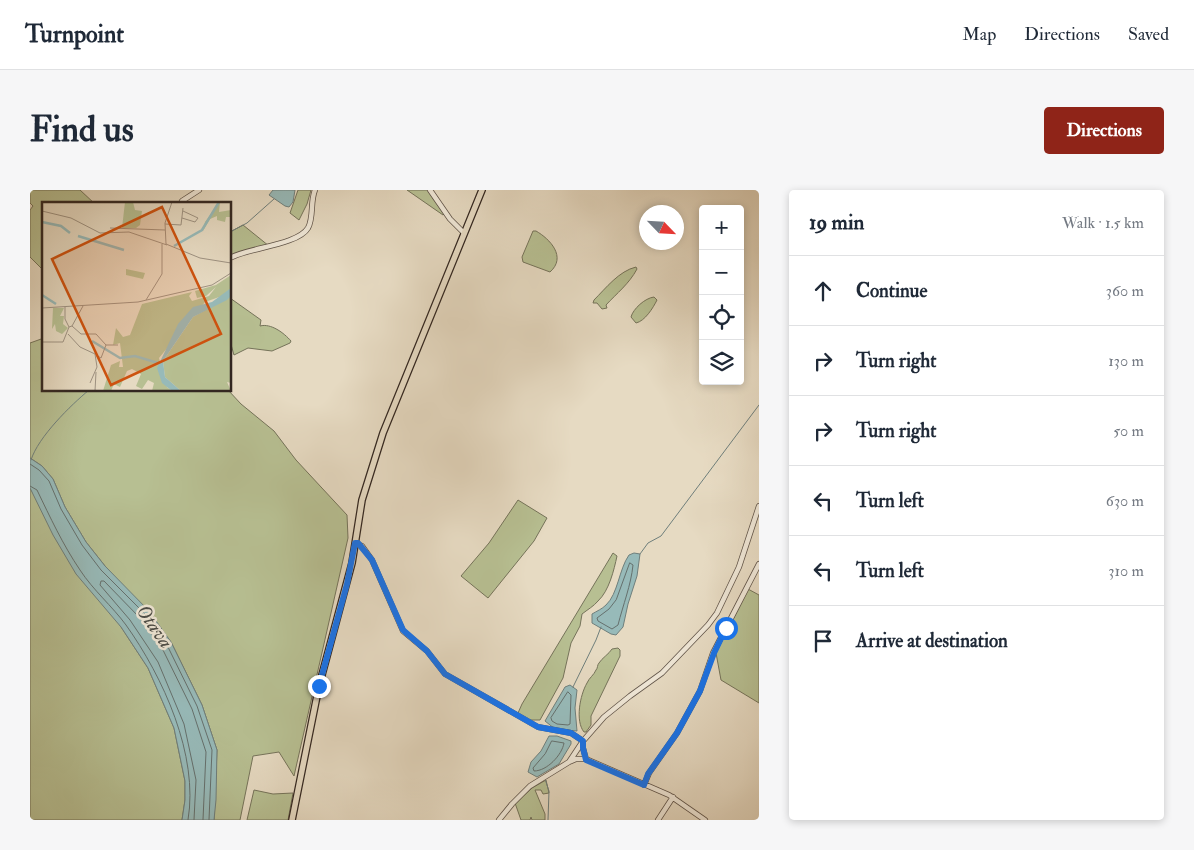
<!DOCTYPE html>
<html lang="en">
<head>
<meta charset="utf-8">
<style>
	body { margin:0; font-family:"IM FELL Double Pica",serif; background:#f6f6f7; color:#1f2937 }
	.controls { position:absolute; right:15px; top:15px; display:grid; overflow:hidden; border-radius:5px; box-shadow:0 2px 8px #0003 }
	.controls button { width:45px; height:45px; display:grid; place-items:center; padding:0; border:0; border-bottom:1px solid #e0e1e3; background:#fff; color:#1f2937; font:25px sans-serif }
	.compass { position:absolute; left:609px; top:15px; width:45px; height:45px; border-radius:50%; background:#fff; box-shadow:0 2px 8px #0003; rotate:115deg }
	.stop { position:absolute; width:15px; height:15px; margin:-11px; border:4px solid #1a73e8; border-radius:50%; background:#fff }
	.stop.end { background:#1a73e8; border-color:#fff; box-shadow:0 1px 5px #0008 }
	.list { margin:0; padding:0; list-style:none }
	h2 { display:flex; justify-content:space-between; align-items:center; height:65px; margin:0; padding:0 20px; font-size:21px }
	h2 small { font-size:16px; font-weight:400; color:#747a83 }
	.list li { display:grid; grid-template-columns:32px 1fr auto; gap:15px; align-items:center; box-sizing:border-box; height:70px; padding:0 20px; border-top:1px solid #e0e1e3 }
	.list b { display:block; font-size:19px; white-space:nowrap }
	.list em { font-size:16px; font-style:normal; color:#747a83 }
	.icon { flex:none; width:28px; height:28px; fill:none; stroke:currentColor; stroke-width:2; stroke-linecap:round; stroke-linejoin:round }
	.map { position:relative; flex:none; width:729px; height:630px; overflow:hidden; border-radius:5px }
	header { display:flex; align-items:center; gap:30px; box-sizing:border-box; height:70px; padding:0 25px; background:#fff; border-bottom:1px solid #e0e1e3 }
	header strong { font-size:24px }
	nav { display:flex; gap:28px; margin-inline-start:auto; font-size:18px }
	.intro { display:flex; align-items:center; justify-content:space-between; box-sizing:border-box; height:120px; padding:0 30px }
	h1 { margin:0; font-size:35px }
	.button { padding:12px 22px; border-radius:5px; background:#8f2418; color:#fff; font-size:18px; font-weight:700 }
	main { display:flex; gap:30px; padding:0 30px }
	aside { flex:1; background:#fff; border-radius:5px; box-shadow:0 2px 8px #0003 }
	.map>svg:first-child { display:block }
</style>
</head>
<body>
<header>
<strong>Turnpoint</strong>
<nav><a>Map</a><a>Directions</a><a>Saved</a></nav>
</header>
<div class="intro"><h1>Find us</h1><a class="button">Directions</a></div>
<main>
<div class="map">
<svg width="729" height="630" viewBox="0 0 729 630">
	<rect width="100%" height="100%" fill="#e6dac2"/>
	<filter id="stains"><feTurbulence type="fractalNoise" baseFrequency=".004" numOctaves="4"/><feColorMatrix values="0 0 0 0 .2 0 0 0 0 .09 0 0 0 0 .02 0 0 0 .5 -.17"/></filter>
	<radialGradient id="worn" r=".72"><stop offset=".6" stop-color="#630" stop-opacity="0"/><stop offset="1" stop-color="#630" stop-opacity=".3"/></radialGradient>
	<path fill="#b7bf92" stroke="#75735a" d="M 0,0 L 50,0 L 65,14 L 14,14 L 14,81 L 0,67 L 0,20 L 3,16 L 0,13 Z
		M 268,0 L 281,0 L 277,14 L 269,30 L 260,23 Z
		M 377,0 L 398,0 L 414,24 L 413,25 Z
		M 213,35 L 239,56 L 202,65 L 200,62 L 200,42 Z
		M 503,41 L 506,41 C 520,49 537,67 520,82 L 493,72 L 492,67 Z
		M 606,77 L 607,79 C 599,94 587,103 576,115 L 577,118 L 572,119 L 567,113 L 563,113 L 564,110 C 576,98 589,81 606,77 Z
		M 624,107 L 627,110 C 623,118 615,131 606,133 L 601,127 C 603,119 615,108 624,107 Z
		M 200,108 L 231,130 L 230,136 C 241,133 254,143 261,151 L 260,153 L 242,161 L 218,158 L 204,165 L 200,151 Z
		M 14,148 L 14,200 L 198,200 L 211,214 L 244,241 L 266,270 L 317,325 L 318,348 L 264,586 L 249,562 L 223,566 L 210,630 L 184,630 L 187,560 L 172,515 L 141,452 L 75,376 L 56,352 L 35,317 L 23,289 L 12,276 L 0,268 L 0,153 Z
		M 0,298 L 118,478 L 144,538 L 155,591 L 155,610 L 152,630 L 0,630 Z
		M 488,310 L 517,328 L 504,351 L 458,408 L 431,386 L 459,353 Z
		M 583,363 L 587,366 C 584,380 579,401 568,411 C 564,416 557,420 552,424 L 550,436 L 541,453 L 533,488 L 510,530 L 499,530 L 488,523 L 492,514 Z
		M 718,399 L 729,405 L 729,513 L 691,490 L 686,463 Z
		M 588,458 L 590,460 L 590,466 L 561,526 L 561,535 L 556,542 L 554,542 C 545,531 550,505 557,493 C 559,488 564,485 566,480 C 568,478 567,475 569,473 C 572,468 579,464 582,459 Z
		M 516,590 L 519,603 L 513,604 L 511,600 L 505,600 L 515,624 L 515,630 L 502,630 L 501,627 L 500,630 L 491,630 L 485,613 L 502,598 Z
		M 224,600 L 243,604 L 263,603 L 258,630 L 217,630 Z"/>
	<path fill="#97bab9" stroke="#6f7f7c" d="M 243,0 L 265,0 L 263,12 L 259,17 L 255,16 L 239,5 Z
		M 0,268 L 12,276 L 23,289 L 35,317 L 56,352 L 75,376 L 119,421 L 141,452 L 172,515 L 187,560 L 186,610 L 184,630 L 152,630 L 155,610 L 155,591 L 144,538 L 118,478 L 91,437 L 46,384 L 23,345 L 0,298 Z
		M 604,363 L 610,364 L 607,386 L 598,414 L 593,437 L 586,445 L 581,444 L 562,433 L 562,424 C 567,421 572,419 576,415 C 588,404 589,379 599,365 Z
		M 540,495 L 547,500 L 545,518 L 547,541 L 525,539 L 515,531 L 535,497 Z
		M 519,546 L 527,546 L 541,551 L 541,554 L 529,574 L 507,587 L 498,582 L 501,572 L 511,561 Z"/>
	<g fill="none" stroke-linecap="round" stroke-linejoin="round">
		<path stroke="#65706d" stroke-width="1" d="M 0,274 L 9,280 L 19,291 L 31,319 L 52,355 L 71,380 L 115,424 L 137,455 L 167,516 L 182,560 L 179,630
			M 0,296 L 7,300 C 20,327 33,355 50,380 C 63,400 82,416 96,435 C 133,487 169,565 158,630
			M 600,373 L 603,375 C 601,395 593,415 588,435 L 582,439 L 568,431 L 567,428 L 579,419 L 586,410 Z
			M 538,502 L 541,505 L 540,534 L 538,535 L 527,534 L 522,531 L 521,528 Z
			M 522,551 L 534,553 C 532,565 517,581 504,581 L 503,578 L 515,564 Z
			M 164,630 L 166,590 L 154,534 L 128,472 L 100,430 L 70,395 L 71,391 L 74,391 L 110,428 L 132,458 L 162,519 L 176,562 L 173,630"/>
		<path stroke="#6f7f7c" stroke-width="1" d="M 200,42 L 217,33 L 244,9
			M 1,270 C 8,247 41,215 59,200
			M 610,364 L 618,353 L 631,346 L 729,215
			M 543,497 L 566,450 L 571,437
			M 515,589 L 519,601 L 518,630"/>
		<defs>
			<path id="minor" d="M 400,0 L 420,29 L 434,43
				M 155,14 L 152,11 L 169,0
				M 200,68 C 217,58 268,55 278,38 C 284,27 280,12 285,0
				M 325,353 L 332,356 L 342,370 L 373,441 L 397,461 L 415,484 L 508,537 L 541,543 L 553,551 L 553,558 L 556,569
				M 539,572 L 553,551 L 574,527 L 600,506 L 632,483 L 678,435 L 687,423 L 709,377 L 729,316
				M 614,595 L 619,583 L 647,543 L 670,501 L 683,463 L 729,374
				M 469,630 L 482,614 L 500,596 L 539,572 L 546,569 L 556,569 L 639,605 L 675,630
				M 628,630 L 643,607"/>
			<path id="major" d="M 262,630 L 289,496 L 322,373 L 332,310 L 353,243 L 452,0"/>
		</defs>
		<use href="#minor" stroke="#605449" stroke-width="6"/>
		<use href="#major" stroke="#332721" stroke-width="8"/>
		<use href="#minor" stroke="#efe7d7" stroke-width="4.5"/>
		<use href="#major" stroke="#e6dac2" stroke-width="5.5"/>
	</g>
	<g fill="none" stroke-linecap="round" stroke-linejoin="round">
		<path stroke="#1a73e8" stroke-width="6" d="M 289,496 L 317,394 L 325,353 L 328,353 L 342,370 L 373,440 L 397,461 L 415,484 L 508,537 L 541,543 L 553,551 L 553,558 L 556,570 L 614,595 L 618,584 L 647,543 L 670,501 L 684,463 L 696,438"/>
	</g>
	<g text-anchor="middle" stroke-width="5" stroke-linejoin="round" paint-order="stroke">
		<g font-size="20" font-style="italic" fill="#4c4c47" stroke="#efe7d7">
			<text transform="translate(125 436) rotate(55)" y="7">Otava</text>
		</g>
	</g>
	<g transform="translate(12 12)">
		<rect width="189" height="189" fill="#e6dac2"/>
		<path d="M 83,0 L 91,0 L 93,8 L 100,9 L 98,23 L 94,26 L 80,26 ZM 178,0 L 177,10 L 189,8 L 189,15 L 184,15 L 183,20 L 175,18 L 175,14 L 168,17 L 161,29 L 163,20 ZM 84,67 L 103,71 L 101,77 L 84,73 ZM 189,73 L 189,86 L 180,94 L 163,100 L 117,156 L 125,185 L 130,189 L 110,189 L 112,181 L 106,178 L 100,187 L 94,184 L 99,172 L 90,167 L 85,169 L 78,185 L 72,182 L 69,189 L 61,189 L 69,163 L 78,159 L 77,165 L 81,165 L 78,141 L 71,143 L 74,126 L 81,135 L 88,133 L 100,102 L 150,90 L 147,94 L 150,99 L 167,94 L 174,85 L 164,94 L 155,96 L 153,89 L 174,83 ZM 189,94 L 189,181 L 185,180 L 189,189 L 139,189 L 123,175 L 121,159 L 151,115 ZM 11,106 L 22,106 L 18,114 L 22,114 L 21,122 L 26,126 L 20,132 L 14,129 L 13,122 L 10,127 Z" fill="#b7bf92"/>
		<path d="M 189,86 L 189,94 L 185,98 L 151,115 L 121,159 L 123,175 L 139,189 L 130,189 L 120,181 L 115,166 L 136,122 L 151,105 L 170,100 Z" fill="#97bab9"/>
		<path fill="none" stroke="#97bab9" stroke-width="2.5" d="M 0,20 L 19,24 L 28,31M 36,34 L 82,48M 132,44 L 160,28 L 177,0M 0,93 L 14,102M 50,139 L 78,156 L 93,154 L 116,161"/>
		<path fill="none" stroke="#9e9282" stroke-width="1" d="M 130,0 L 123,21 L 124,42 L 158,56 L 189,61M 0,9 L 29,16 L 58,31 L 87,30 L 125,43M 140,16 L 153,20 L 156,16 L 141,9M 123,22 L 139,23 L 141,6M 68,26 L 123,28M 104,98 L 120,72 L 120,42M 23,105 L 23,117 L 27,125 L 30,124 L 41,104M 0,106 L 96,100 L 170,83 L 189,71M 30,124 L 39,132 L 54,132 L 64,143 L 76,143M 26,132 L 38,145 L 53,152 L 55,165 L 48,181M 0,140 L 21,140 L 27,125M 54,153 L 59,156 L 64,143M 53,189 L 54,170"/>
		<path fill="#cd520f" fill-opacity="0.15" stroke="#cd520f" stroke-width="2.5" d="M 120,5 L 179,132 L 69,183 L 10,57 Z"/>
		<rect width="189" height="189" fill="none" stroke="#332721" stroke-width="2.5"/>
	</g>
	<rect width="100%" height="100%" filter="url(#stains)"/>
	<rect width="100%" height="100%" fill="url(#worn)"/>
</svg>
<div class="controls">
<button>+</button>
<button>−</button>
<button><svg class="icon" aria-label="locate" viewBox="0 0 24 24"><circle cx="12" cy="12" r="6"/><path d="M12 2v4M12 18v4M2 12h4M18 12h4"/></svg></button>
<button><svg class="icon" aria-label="layers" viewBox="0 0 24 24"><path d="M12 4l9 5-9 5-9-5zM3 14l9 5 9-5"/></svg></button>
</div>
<svg class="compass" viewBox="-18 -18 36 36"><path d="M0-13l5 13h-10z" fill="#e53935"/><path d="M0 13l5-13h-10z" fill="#747a83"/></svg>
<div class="stop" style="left:696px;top:438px"></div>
<div class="stop end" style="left:289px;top:496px"></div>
</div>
<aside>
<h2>19 min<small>Walk · 1.5 km</small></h2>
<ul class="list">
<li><svg class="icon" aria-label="ahead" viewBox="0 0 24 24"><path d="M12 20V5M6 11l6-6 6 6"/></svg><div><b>Continue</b></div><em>360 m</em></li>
<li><svg class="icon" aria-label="right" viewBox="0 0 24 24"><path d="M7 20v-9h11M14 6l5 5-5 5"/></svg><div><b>Turn right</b></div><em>130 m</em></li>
<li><svg class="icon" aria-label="right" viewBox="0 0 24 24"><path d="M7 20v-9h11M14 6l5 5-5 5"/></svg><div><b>Turn right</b></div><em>50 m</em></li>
<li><svg class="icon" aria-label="left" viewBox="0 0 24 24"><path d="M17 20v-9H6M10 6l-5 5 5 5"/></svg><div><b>Turn left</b></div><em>630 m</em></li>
<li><svg class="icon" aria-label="left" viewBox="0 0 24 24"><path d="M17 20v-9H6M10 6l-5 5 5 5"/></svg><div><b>Turn left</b></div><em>310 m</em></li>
<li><svg class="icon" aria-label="arrive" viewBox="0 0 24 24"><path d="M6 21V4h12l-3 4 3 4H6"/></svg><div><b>Arrive at destination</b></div></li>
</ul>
</aside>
</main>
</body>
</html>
